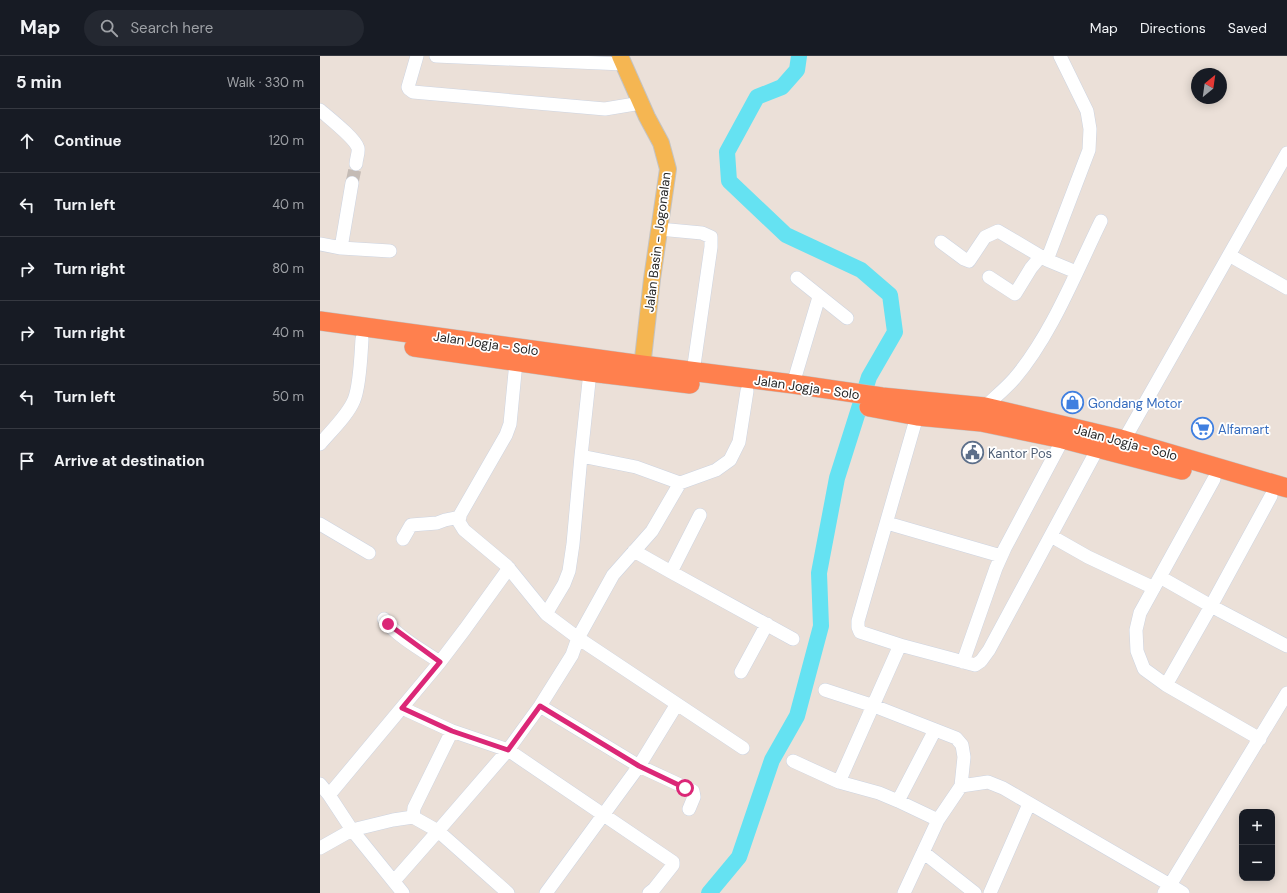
<!DOCTYPE html>
<html lang="en">
<head>
<meta charset="utf-8">
<style>
	body { margin:0; font-family:"DM Sans",sans-serif; background:#242831; color:#f1f3f6 }
	.controls { position:absolute; right:12px; bottom:12px; display:grid; overflow:hidden; border-radius:8px; box-shadow:0 2px 10px #0003 }
	.controls button { width:36px; height:36px; display:grid; place-items:center; padding:0; border:0; border-bottom:1px solid #363941; background:#171b24; color:#f1f3f6; font:20px sans-serif }
	.compass { position:absolute; left:871px; top:12px; width:36px; height:36px; border-radius:50%; background:#171b24; box-shadow:0 2px 10px #0003; rotate:29deg }
	.stop { position:absolute; width:12px; height:12px; margin:-9px; border:3px solid #db2777; border-radius:50%; background:#fff }
	.stop.end { background:#db2777; border-color:#fff; box-shadow:0 1px 4px #0008 }
	.list { margin:0; padding:0; list-style:none }
	h2 { display:flex; justify-content:space-between; align-items:center; height:52px; margin:0; padding:0 16px; font-size:17px }
	h2 small { font-size:13px; font-weight:400; color:#9ea1a6 }
	.list li { display:grid; grid-template-columns:26px 1fr auto; gap:12px; align-items:center; box-sizing:border-box; height:64px; padding:0 16px; border-top:1px solid #363941 }
	.list b { display:block; font-size:15px; white-space:nowrap }
	.list em { font-size:13px; font-style:normal; color:#9ea1a6 }
	.icon { flex:none; width:22px; height:22px; fill:none; stroke:currentColor; stroke-width:2; stroke-linecap:round; stroke-linejoin:round }
	.map { position:relative; flex:none; width:967px; height:837px; overflow:hidden }
	header { display:flex; align-items:center; gap:24px; box-sizing:border-box; height:56px; padding:0 20px; background:#171b24; border-bottom:1px solid #363941 }
	header strong { font-size:19px }
	nav { display:flex; gap:22px; margin-inline-start:auto; font-size:14px }
	.search { width:280px; height:36px; background:#242831; display:flex; align-items:center; gap:10px; box-sizing:border-box; padding:0 14px; border-radius:22px; color:#9ea1a6; font-size:15px }
	main { display:flex }
	aside { flex:1; background:#171b24 }
	.map>svg:first-child { display:block }
</style>
</head>
<body>
<header>
<strong>Map</strong>
<div class="search"><svg class="icon" aria-label="search" viewBox="0 0 24 24"><circle cx="10" cy="10" r="6"/><path d="M15 15l6 6"/></svg>Search here</div>
<nav><a>Map</a><a>Directions</a><a>Saved</a></nav>
</header>
<main>
<aside>
<h2>5 min<small>Walk · 330 m</small></h2>
<ul class="list">
<li><svg class="icon" aria-label="ahead" viewBox="0 0 24 24"><path d="M12 20V5M6 11l6-6 6 6"/></svg><div><b>Continue</b></div><em>120 m</em></li>
<li><svg class="icon" aria-label="left" viewBox="0 0 24 24"><path d="M17 20v-9H6M10 6l-5 5 5 5"/></svg><div><b>Turn left</b></div><em>40 m</em></li>
<li><svg class="icon" aria-label="right" viewBox="0 0 24 24"><path d="M7 20v-9h11M14 6l5 5-5 5"/></svg><div><b>Turn right</b></div><em>80 m</em></li>
<li><svg class="icon" aria-label="right" viewBox="0 0 24 24"><path d="M7 20v-9h11M14 6l5 5-5 5"/></svg><div><b>Turn right</b></div><em>40 m</em></li>
<li><svg class="icon" aria-label="left" viewBox="0 0 24 24"><path d="M17 20v-9H6M10 6l-5 5 5 5"/></svg><div><b>Turn left</b></div><em>50 m</em></li>
<li><svg class="icon" aria-label="arrive" viewBox="0 0 24 24"><path d="M6 21V4h12l-3 4 3 4H6"/></svg><div><b>Arrive at destination</b></div></li>
</ul>
</aside>
<div class="map">
<svg width="967" height="837" viewBox="0 0 967 837">
	<rect width="100%" height="100%" fill="#ebe0d8"/>
	<g fill="none" stroke-linecap="round" stroke-linejoin="round">
		<path stroke="#65e2f2" stroke-width="16" d="M 389,837 L 419,801 L 452,704 L 477,660 L 501,570 L 499,517 L 517,422 L 549,321 L 575,276 L 570,239 L 541,214 L 466,179 L 409,125 L 407,96 L 437,41 L 462,31 L 477,14 L 479,0"/>
		<path stroke="#c4bbb5" stroke-width="13" stroke-dasharray="13 6" stroke-linecap="butt" d="M 32,127 L 36,108"/>
		<defs>
			<path id="minor" d="M 97,0 L 88,31 L 89,33 L 93,36 L 285,53 L 321,47
				M 116,0 L 303,8
				M 740,0 L 767,55 L 770,73 L 769,94 L 727,204 L 756,216
				M 0,54 C 9,62 35,82 38,92 C 39,97 36,103 36,108
				M 339,173 L 382,177 L 391,181 L 391,191 L 373,316
				M 621,186 L 644,203 L 649,205 L 665,181 L 678,175 L 727,204
				M 0,188 L 21,192 L 70,195
				M 21,192 L 32,127
				M 909,199 L 967,232
				M 669,221 L 695,238 L 711,212 L 721,200
				M 477,222 L 527,262
				M 196,306 L 190,368 L 186,379 L 140,459 L 139,466 L 144,474 L 187,510 L 226,558
				M 270,316 L 261,400 L 253,488 L 249,515 L 244,528 L 226,558 L 258,582 L 423,692
				M 473,328 L 499,241
				M 665,351 C 674,342 685,333 694,323 C 731,280 756,216 781,165
				M 597,360 L 538,565 L 538,571 L 540,576 L 580,589 L 519,726 L 559,737 L 578,745 L 618,764
				M 804,384 L 967,97
				M 0,388 C 11,375 28,359 34,344 C 40,330 41,298 42,283
				M 261,400 L 316,411 L 360,427
				M 894,423 L 820,557 L 816,574 L 817,595 L 824,613 L 846,629 L 940,683
				M 567,467 L 681,500
				M 0,468 L 49,497
				M 731,480 L 768,501 L 834,532
				M 83,483 L 91,469 L 117,467 L 125,464 L 140,461
				M 314,495 L 351,516 L 473,583
				M 351,516 L 380,459
				M 840,521 L 891,550 L 967,590
				M 64,563 C 75,579 103,595 120,606
				M 580,589 L 655,609 L 661,605 L 669,594 L 778,392
				M 643,606 L 676,512 L 685,492 L 743,383
				M 421,616 L 447,568
				M 846,629 L 891,550 L 951,440
				M 505,634 L 554,650 L 636,682 L 642,689 L 644,701 L 641,730
				M 220,650 L 319,710 L 373,735 L 374,741 L 369,753
				M 82,652 L 132,675 L 188,694 L 353,806 L 353,809 L 334,833 L 329,837
				M 473,705 L 519,726
				M 0,728 L 9,739 L 32,774 L 83,837
				M 9,739 L 120,606 L 145,573 L 189,512
				M 578,745 L 615,674
				M 93,761 L 94,752 L 132,675
				M 0,792 L 32,774 L 73,764 L 93,761 L 118,775 L 188,694 L 220,650 L 252,599 L 258,582 L 293,519 L 332,475 L 360,427 L 396,414 L 410,404 L 419,386 L 427,335
				M 603,796 L 655,837
				M 74,825 L 118,775 L 188,837
				M 226,837 L 319,710 L 357,648
				M 584,837 L 618,764 L 641,730 L 668,726 L 683,732 L 850,829 L 967,637
				M 670,837 L 709,748
				M 844,837 L 850,829 L 863,837"/>
			<path id="major" d="M 300,0 L 327,61 L 341,87 L 348,113 L 332,223 L 321,320"/>
			<path id="highway" d="M 0,265 L 322,309 L 473,328 L 562,341 L 665,351 L 804,384 L 967,432
				M 94,291 L 270,316 L 370,328
				M 549,351 L 597,360 L 661,366 L 743,383 L 862,414"/>
		</defs>
		<use href="#minor" stroke="#cdd4e1" stroke-width="14"/>
		<use href="#major" stroke="#c3c3c3" stroke-width="18"/>
		<use href="#highway" stroke="#c3c3c3" stroke-width="20"/>
		<use href="#minor" stroke="#fff" stroke-width="13"/>
		<use href="#major" stroke="#f5b652" stroke-width="16"/>
		<use href="#highway" stroke="#ff804e" stroke-width="19"/>
	</g>
	<g fill="none" stroke-linecap="round" stroke-linejoin="round">
		<path stroke="#db2777" stroke-width="5" d="M 68,568 L 120,606 L 82,652 L 132,675 L 188,694 L 220,650 L 319,710 L 365,732"/>
	</g>
	<defs>
		<symbol id="shop-ring" viewBox="-11 -11 22 22"><circle r="9.5" fill="#fff" stroke="#3f7fe0" stroke-width="1.5"/><path d="M-5-2.5h2.3a2.7 3.5 0 0 1 5.4 0H5L5.5 6h-11ZM-1.5-2.5h3a1.5 2.3 0 0 0-3 0Z" fill="#3f7fe0"/></symbol>
		<symbol id="supermarket-ring" viewBox="-11 -11 22 22"><circle r="9.5" fill="#fff" stroke="#3f7fe0" stroke-width="1.5"/><path d="M-6-5.5h2.5l.6 2H6L4.5 2H-2.5L-4.4-4H-6ZM-1.5 3.2a1.3 1.3 0 1 0 .1 0ZM3 3.2a1.3 1.3 0 1 0 .1 0Z" fill="#3f7fe0"/></symbol>
		<symbol id="civic-ring" viewBox="-11 -11 22 22"><circle r="9.5" fill="#fff" stroke="#5c6f8a" stroke-width="1.5"/><path d="M-.6-6.5H3V-4.5H.6V-3L4-1V1h2V6H-6V1h2V-1L-.6-3ZM-1.2 2.5V6h2.4V2.5Z" fill="#5c6f8a"/></symbol>
	</defs>
	<g fill-rule="evenodd">
		<use href="#shop-ring" x="740" y="334" width="25" height="25"/>
		<use href="#supermarket-ring" x="870" y="360" width="25" height="25"/>
		<use href="#civic-ring" x="640" y="384" width="25" height="25"/>
	</g>
	<g text-anchor="middle" stroke-width="3.5" stroke-linejoin="round" paint-order="stroke">
		<g font-size="13" fill="#272727" stroke="#fff">
			<text transform="translate(337 186) rotate(-83)" y="5">Jalan Basin - Jogonalan</text>
			<text transform="translate(166 287) rotate(8)" y="5">Jalan Jogja - Solo</text>
			<text transform="translate(487 331) rotate(8)" y="5">Jalan Jogja - Solo</text>
			<text transform="translate(806 386) rotate(15)" y="5">Jalan Jogja - Solo</text>
		</g>
		<g font-size="13" fill="#366cbe" stroke="#fff" text-anchor="start">
			<text x="768" y="352">Gondang Motor</text>
			<text x="898" y="378">Alfamart</text>
		</g>
		<g font-size="13" fill="#4e5e75" stroke="#fff" text-anchor="start">
			<text x="668" y="402">Kantor Pos</text>
		</g>
	</g>
</svg>
<div class="controls">
<button>+</button>
<button>−</button>
</div>
<svg class="compass" viewBox="-18 -18 36 36"><path d="M0-13l5 13h-10z" fill="#e53935"/><path d="M0 13l5-13h-10z" fill="#9ea1a6"/></svg>
<div class="stop" style="left:365px;top:732px"></div>
<div class="stop end" style="left:68px;top:568px"></div>
</div>
</main>
</body>
</html>
